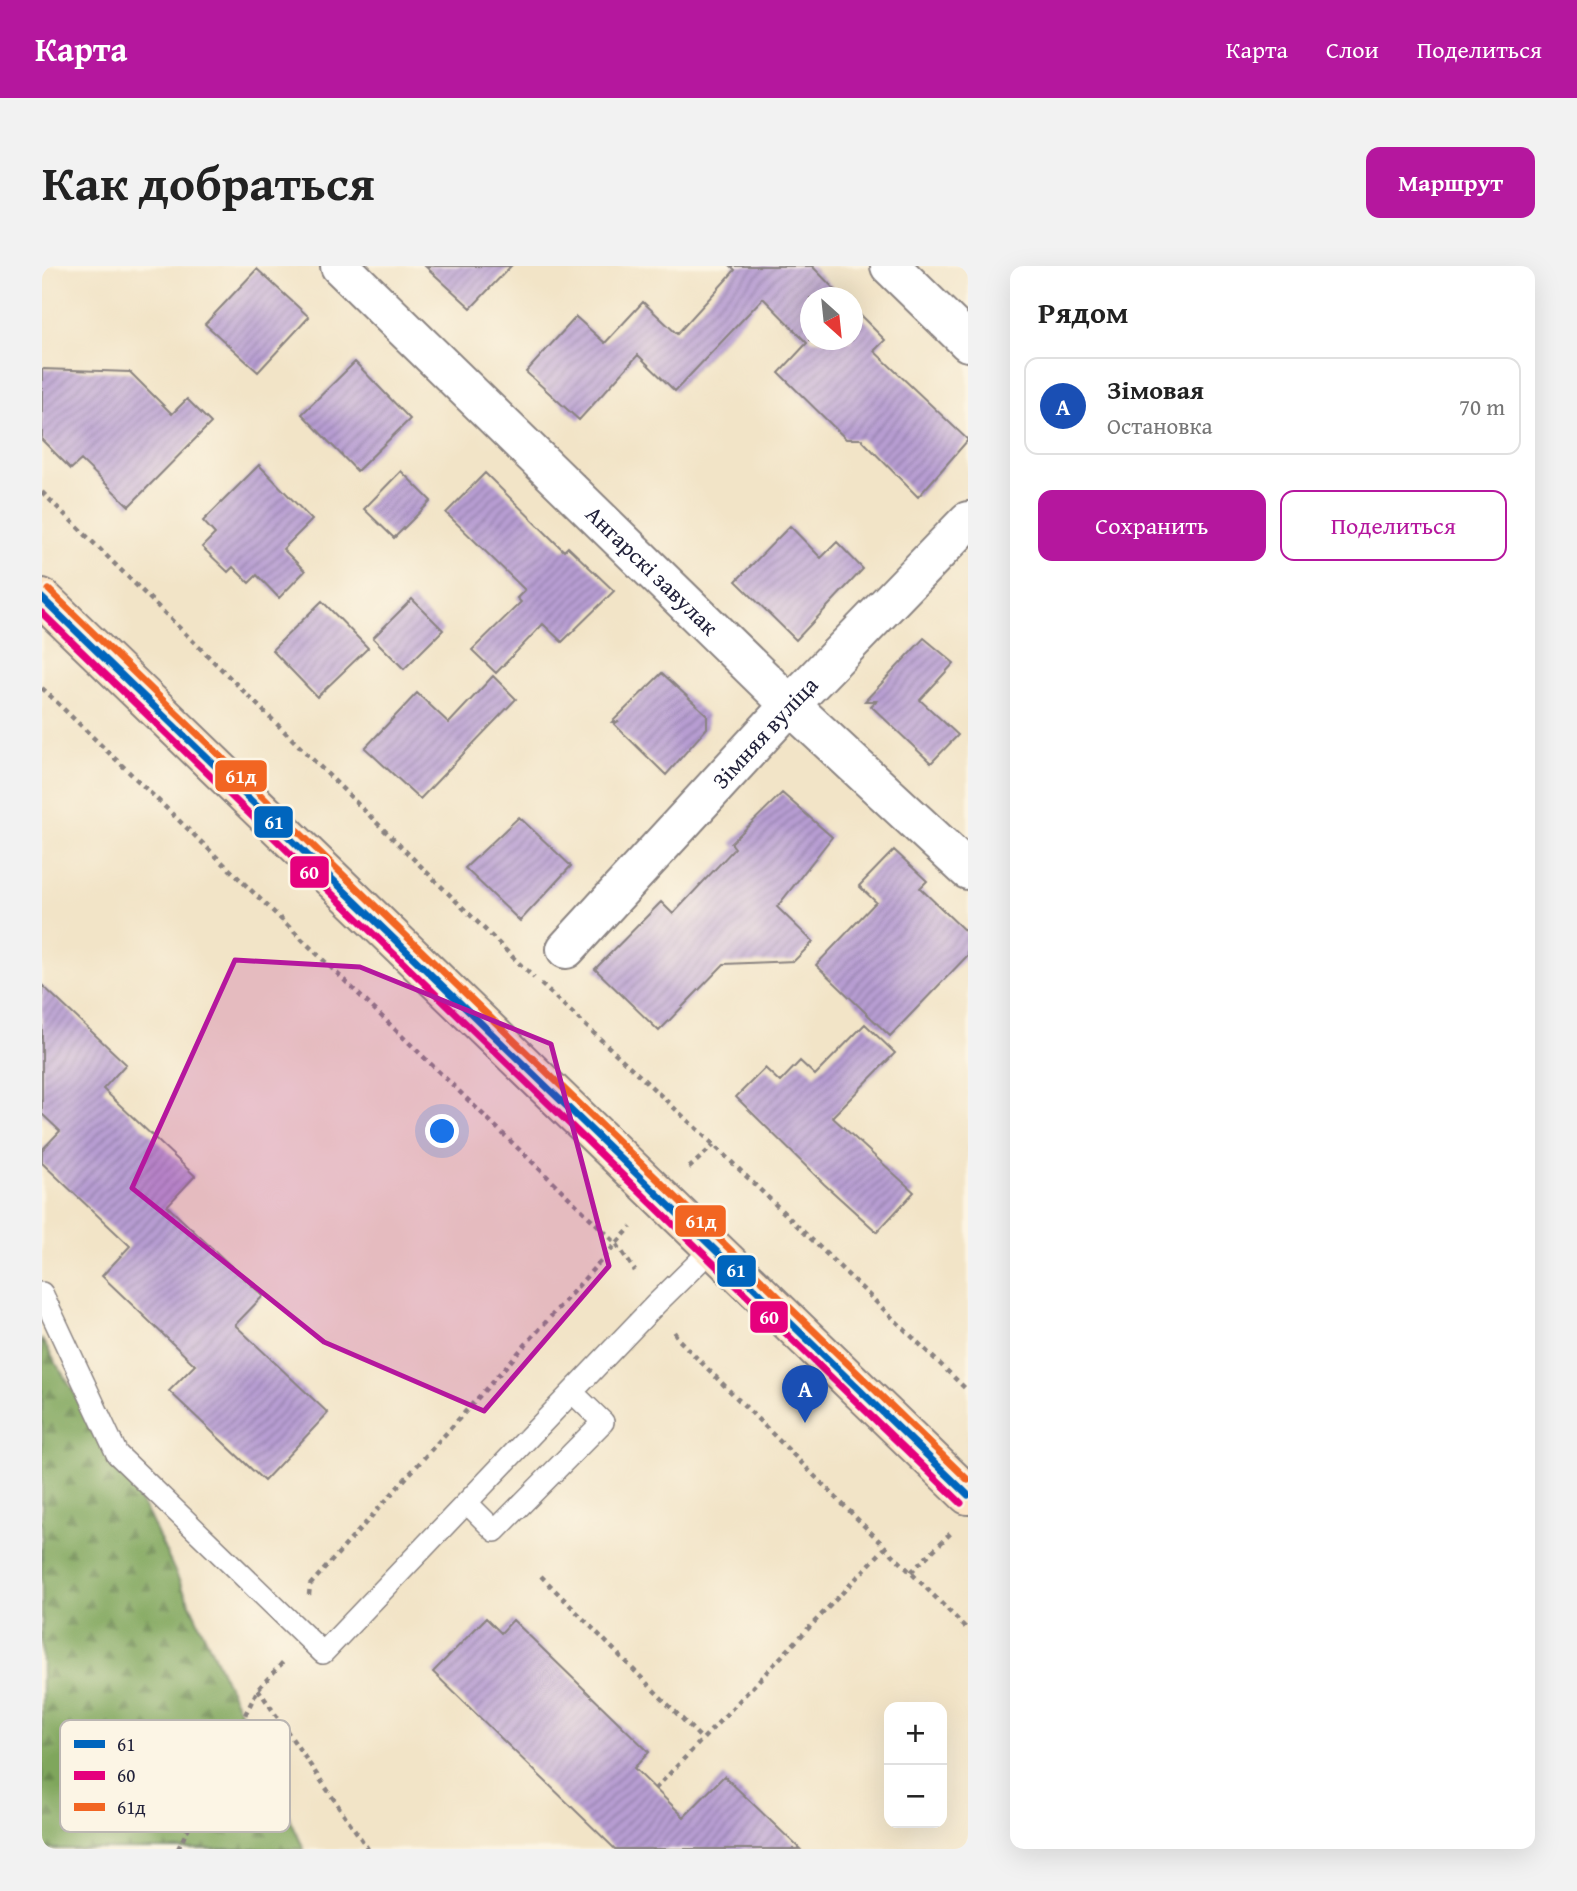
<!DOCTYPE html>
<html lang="ru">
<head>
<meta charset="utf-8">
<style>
	body { margin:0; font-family:"Gentium Book Plus",serif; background:#f2f2f2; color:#222 }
	.controls { position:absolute; right:21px; bottom:21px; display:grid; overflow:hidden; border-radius:14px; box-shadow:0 7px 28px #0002 }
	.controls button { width:63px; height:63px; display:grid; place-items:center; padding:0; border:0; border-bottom:2px solid #e0e0e0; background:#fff; color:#222; font:35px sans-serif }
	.compass { position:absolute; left:758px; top:21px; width:63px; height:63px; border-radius:50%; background:#fff; box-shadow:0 7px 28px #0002; rotate:153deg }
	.you { position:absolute; left:401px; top:866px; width:24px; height:24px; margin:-18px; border:5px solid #fff; border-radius:50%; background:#1a73e8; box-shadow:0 0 0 10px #1a73e833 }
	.badge { display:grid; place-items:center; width:46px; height:46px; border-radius:50%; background:#b5179e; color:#fff; font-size:23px; font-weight:700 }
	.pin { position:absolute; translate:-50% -58px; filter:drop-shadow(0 2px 4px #0008) }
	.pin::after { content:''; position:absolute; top:37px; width:24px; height:21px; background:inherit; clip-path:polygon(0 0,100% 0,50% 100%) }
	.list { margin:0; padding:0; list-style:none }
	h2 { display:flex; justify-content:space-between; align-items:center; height:91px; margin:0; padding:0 28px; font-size:30px }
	h2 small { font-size:23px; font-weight:400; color:#767676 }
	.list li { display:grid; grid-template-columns:46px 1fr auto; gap:21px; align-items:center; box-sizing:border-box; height:98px; margin:0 14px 14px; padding:0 14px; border:2px solid #e0e0e0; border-radius:14px }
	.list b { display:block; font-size:26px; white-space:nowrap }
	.list p { margin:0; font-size:23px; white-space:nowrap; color:#767676 }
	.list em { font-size:23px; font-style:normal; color:#767676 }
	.actions { display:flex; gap:14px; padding:21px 28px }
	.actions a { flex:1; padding:16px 0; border:2px solid #b5179e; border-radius:14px; text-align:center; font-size:24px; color:#b5179e }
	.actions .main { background:#b5179e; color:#fff }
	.map { position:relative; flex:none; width:926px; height:1583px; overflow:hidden; border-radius:14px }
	header { display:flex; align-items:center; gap:42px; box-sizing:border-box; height:98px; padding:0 35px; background:#b5179e; color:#fff }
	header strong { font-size:33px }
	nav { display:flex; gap:38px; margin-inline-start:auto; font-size:24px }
	.intro { display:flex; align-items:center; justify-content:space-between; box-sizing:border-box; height:168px; padding:0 42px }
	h1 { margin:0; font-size:49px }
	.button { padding:18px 32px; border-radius:14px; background:#b5179e; color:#fff; font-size:24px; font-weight:700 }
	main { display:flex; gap:42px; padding:0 42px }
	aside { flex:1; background:#fff; border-radius:14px; box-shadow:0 7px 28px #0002 }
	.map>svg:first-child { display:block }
</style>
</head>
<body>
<header>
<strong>Карта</strong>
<nav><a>Карта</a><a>Слои</a><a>Поделиться</a></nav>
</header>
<div class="intro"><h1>Как добраться</h1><a class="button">Маршрут</a></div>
<main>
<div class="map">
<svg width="926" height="1583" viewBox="0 0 926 1583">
	<defs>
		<pattern id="forest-firs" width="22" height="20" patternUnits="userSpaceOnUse" patternTransform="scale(1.75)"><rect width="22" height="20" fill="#7fa65c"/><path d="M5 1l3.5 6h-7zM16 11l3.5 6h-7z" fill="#68874d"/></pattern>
		<pattern id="building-hatch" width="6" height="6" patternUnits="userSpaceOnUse" patternTransform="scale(1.75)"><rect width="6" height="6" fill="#b79dd2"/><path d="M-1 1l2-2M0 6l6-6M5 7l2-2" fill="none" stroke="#9480ac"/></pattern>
	</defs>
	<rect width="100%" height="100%" fill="#fcf5e5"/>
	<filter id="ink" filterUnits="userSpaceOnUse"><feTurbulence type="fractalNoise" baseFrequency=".0143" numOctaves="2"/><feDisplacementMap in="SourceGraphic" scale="14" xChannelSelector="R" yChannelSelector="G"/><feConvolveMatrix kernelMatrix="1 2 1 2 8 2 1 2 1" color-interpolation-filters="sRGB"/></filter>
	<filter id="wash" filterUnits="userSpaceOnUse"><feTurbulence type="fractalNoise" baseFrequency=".00686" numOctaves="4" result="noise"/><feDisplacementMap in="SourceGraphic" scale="28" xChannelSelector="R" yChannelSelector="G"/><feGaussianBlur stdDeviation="1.57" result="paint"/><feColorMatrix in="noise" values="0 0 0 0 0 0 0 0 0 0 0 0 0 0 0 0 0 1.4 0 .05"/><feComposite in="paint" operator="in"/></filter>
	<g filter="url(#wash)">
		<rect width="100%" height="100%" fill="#f2e4c7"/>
		<path fill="url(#forest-firs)" stroke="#50644c" stroke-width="2" d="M 0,1074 L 107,1250 L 262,1583 L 0,1583 Z"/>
		<g id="blocks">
			<path fill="url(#building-hatch)" d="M 383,0 L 469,0 L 429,42 Z
				M 689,0 L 770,0 L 801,32 L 768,32 L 768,74 L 810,74 L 810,41 L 843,74 L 832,85 L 926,174 L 876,231 L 819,173 L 804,173 L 737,107 L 765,77 L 721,32 L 633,125 L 596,89 L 537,154 L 484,106 L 534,51 L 563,77 L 601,36 L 635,68 L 693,4 Z
				M 215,3 L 267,51 L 216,106 L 163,58 Z
				M 313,96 L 368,153 L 315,205 L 260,148 Z
				M 0,103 L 88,106 L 130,148 L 145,133 L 169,157 L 87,240 L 39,194 L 29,203 L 0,174 Z
				M 217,199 L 270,254 L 241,283 L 263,305 L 237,332 L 215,309 L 207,317 L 191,301 L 186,306 L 160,281 L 173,268 L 161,255 Z
				M 359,205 L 389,235 L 352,272 L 322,243 Z
				M 443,207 L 522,285 L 526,281 L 572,325 L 520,376 L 501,358 L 454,407 L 430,384 L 479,336 L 475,332 L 483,324 L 404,247 Z
				M 748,260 L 779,292 L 795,276 L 821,303 L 754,374 L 694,315 Z
				M 370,333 L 401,364 L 362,403 L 331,372 Z
				M 280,335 L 326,382 L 275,431 L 230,384 Z
				M 882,372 L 912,397 L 878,434 L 916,469 L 889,497 L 829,440 L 834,435 L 823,435 Z
				M 620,407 L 665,449 L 665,462 L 624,509 L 572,458 L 575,456 L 570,456 Z
				M 451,410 L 474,433 L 378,533 L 323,482 L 375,427 L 407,457 Z
				M 740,527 L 790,571 L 735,641 L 771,676 L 752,695 L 682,698 L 617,765 L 553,703 L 619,636 L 631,648 L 693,582 L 689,577 Z
				M 477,551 L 529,600 L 478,655 L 423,602 Z
				M 852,584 L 885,615 L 878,622 L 926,668 L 926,689 L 848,770 L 774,699 L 834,636 L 817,620 Z
				M 0,719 L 84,798 L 61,823 L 153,910 L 125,940 L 221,1030 L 193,1059 L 286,1147 L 222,1215 L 127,1125 L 153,1099 L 60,1010 L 88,980 L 0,897 L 0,884 L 18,865 L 0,848 Z
				M 823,758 L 853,787 L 790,851 L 872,926 L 835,966 L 782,918 L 694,831 L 723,802 L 738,816 L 758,795 L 773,809 Z
				M 444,1352 L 459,1367 L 471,1354 L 607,1486 L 592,1502 L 642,1551 L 682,1510 L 758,1583 L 573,1583 L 391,1406 Z"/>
		</g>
	</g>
	<g filter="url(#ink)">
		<use href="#blocks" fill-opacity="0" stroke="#8a8381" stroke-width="2"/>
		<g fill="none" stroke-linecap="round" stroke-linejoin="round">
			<defs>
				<path id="lane" d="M 0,1027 L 75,1188 L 281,1387 L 614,1038 L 671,982
					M 425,1237 L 453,1265 L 561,1156 L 530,1126"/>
				<g id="street">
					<path id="s1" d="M 298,0 L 748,439 L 926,604"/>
					<path d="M 848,0 L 926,76"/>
					<path id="s2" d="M 524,683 L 748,439 L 926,255"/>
				</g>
				<path id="secondary" d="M 0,332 L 926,1229"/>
			</defs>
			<use href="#lane" stroke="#8a8381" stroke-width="24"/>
			<use href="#street" stroke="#8a8381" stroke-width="42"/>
			<use href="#secondary" stroke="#8a8381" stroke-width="42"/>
			<path stroke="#8a8381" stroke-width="4.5" stroke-dasharray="5 5" stroke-linecap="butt" d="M 0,226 L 492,712
				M 0,422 L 574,977 L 593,1005
				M 499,718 L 672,879 L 926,1125
				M 647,902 L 672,879
				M 632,1066 L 637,1074 L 926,1364
				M 869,1306 L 911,1265
				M 499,1310 L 660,1473
				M 267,1329 L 268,1319 L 589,961
				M 216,1423 L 326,1583
				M 613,1523 L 844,1281
				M 136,1583 L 216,1423 L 244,1393"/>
			<use href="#lane" stroke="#fff" stroke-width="21"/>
			<use href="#street" stroke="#fff" stroke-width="38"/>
			<use href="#secondary" stroke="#fde5c5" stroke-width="38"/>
			<defs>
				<path id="bus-1" d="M 0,332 L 926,1229"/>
				<path id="bus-2" d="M 0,347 L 919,1237"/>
				<path id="bus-3" d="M 7,324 L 926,1214"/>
			</defs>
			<use href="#bus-1" stroke="#fcf5e5" stroke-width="12"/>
			<use href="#bus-2" stroke="#fcf5e5" stroke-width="12"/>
			<use href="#bus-3" stroke="#fcf5e5" stroke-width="12"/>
			<use href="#bus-1" stroke="#0065bd" stroke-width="7"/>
			<use href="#bus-2" stroke="#e5007d" stroke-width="7"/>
			<use href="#bus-3" stroke="#f26522" stroke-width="7"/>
		</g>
	</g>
	<path fill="#b5179e" fill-opacity="0.2" stroke="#b5179e" stroke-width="5" stroke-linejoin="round" d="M 193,694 L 318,701 L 509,778 L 567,1000 L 442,1145 L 282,1076 L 90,922 Z"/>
	<g text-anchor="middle" stroke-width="5" stroke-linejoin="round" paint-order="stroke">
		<g font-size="23" fill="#22223b" stroke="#fcf5e5">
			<text dy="8" stroke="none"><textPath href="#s1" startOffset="436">Ангарскі завулак</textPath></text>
			<text dy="8" stroke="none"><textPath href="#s2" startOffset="294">Зімняя вуліца</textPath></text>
		</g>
	</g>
	<rect x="18" y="1454" width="230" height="112" rx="10" fill="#fcf5e5" stroke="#bbb6b2" stroke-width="2"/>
	<rect x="32" y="1474" width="31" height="8" fill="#0065bd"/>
	<rect x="32" y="1505" width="31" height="9" fill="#e5007d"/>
	<rect x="32" y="1537" width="31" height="8" fill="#f26522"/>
	<g font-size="19" fill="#22223b">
		<text x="75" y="1485">61</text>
		<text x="75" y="1516">60</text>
		<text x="75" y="1548">61д</text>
	</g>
	<g stroke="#fcf5e5" stroke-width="2.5">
		<rect x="172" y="493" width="54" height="34" rx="7" fill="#f26522"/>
		<rect x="211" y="539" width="41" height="34" rx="7" fill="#0065bd"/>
		<rect x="247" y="589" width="41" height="34" rx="7" fill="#e5007d"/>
		<rect x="632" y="938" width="53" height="34" rx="7" fill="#f26522"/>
		<rect x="674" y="988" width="41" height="34" rx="7" fill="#0065bd"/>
		<rect x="707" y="1034" width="40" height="34" rx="7" fill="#e5007d"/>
	</g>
	<g font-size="19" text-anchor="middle" font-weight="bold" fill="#fff">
		<text x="199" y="517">61д</text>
		<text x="232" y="563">61</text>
		<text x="267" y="613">60</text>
		<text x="659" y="962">61д</text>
		<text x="694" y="1011">61</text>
		<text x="727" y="1058">60</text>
	</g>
</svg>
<div class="controls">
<button>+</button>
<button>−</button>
</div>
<svg class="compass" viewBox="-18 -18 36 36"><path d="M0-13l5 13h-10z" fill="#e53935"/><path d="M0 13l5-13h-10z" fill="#767676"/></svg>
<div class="you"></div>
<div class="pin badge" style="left:763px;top:1157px;background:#1a4fb4">A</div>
</div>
<aside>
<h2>Рядом<small></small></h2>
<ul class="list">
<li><span class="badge" style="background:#1a4fb4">A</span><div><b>Зімовая</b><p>Остановка</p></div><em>70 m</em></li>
</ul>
<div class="actions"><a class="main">Сохранить</a><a>Поделиться</a></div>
</aside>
</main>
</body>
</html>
